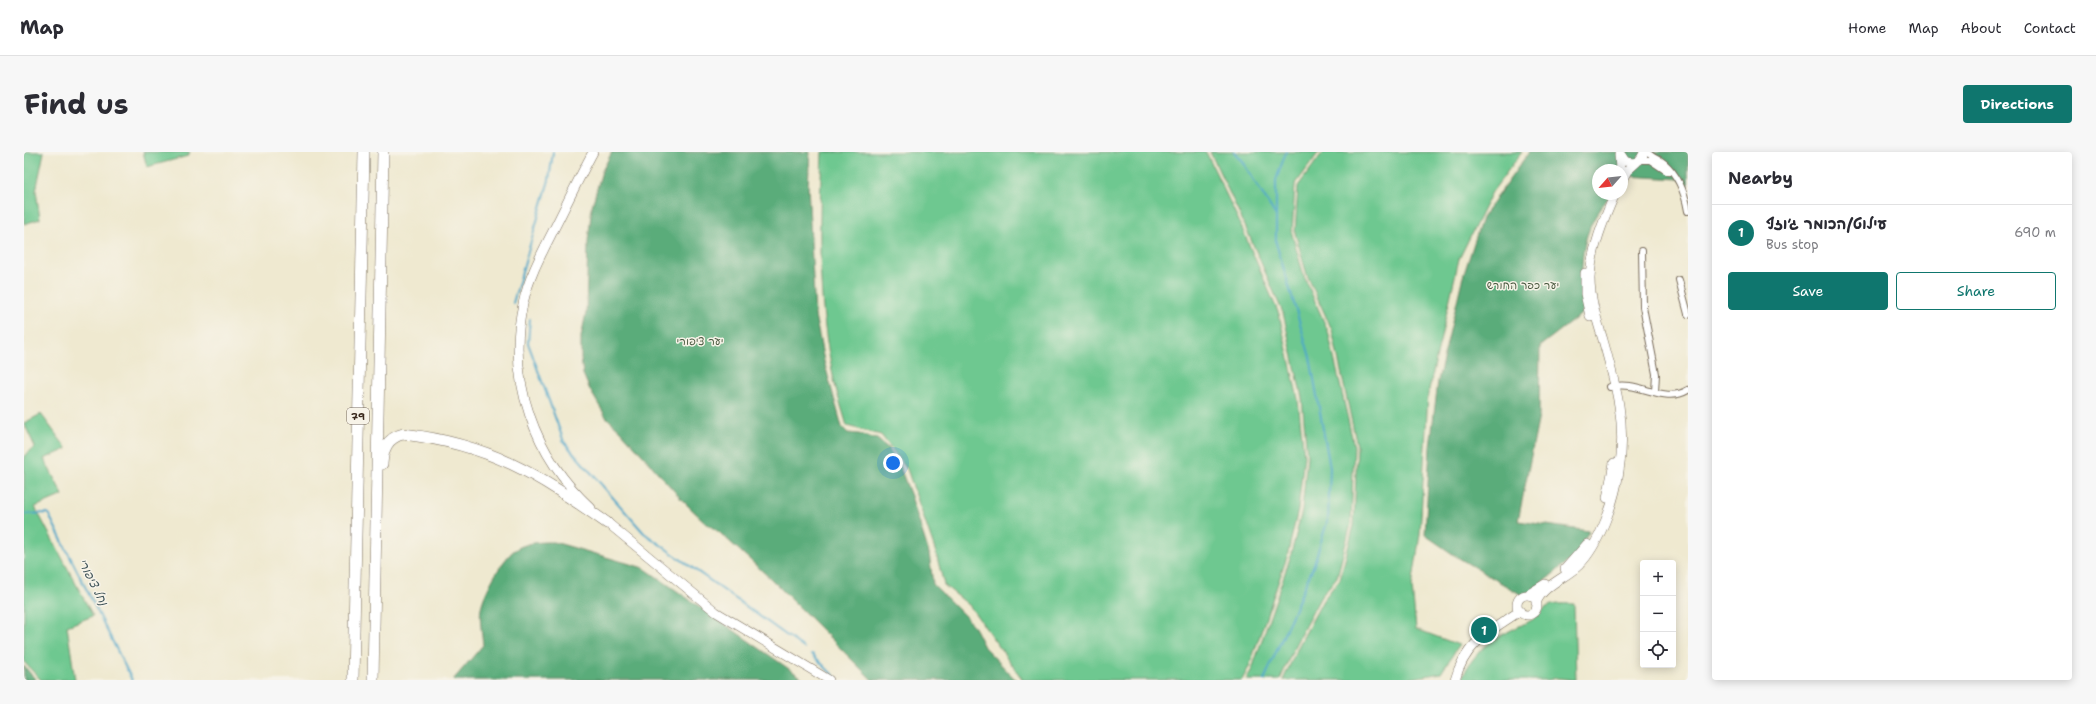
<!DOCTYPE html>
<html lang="en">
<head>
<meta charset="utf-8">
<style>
	body { margin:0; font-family:"Shantell Sans","Playpen Sans Hebrew",sans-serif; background:#f7f7f7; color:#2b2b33 }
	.controls { position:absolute; right:12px; bottom:12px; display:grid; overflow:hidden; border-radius:4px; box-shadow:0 2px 10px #0003 }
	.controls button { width:36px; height:36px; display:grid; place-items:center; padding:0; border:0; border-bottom:1px solid #e1e1e2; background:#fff; color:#2b2b33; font:20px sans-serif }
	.compass { position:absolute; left:1568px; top:12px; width:36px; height:36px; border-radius:50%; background:#fff; box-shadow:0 2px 10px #0003; rotate:243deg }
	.you { position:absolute; left:869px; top:311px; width:14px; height:14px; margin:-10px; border:3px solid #fff; border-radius:50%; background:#1a73e8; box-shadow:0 0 0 6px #1a73e833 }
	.badge { display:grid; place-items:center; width:26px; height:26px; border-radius:50%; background:#0f766e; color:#fff; font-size:13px; font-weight:700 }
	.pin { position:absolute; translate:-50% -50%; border:2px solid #fff; box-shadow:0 1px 4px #0006 }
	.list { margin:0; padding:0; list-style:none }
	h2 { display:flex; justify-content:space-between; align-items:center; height:52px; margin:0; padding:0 16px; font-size:17px }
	h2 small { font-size:13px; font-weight:400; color:#7c7c81 }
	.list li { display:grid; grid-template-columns:26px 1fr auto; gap:12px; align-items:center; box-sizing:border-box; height:56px; padding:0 16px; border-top:1px solid #e1e1e2 }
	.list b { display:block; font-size:15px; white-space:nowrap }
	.list p { margin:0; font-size:13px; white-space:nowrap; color:#7c7c81 }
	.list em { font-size:13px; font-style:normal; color:#7c7c81 }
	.actions { display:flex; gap:8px; padding:12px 16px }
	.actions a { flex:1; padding:9px 0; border:1px solid #0f766e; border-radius:4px; text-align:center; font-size:14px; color:#0f766e }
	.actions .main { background:#0f766e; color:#fff }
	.icon { flex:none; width:22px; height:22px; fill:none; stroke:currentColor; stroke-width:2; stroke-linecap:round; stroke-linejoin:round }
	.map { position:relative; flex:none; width:1664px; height:528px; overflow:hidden; border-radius:4px }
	header { display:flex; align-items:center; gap:24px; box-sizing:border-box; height:56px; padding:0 20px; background:#fff; border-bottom:1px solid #e1e1e2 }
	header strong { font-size:19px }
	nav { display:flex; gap:22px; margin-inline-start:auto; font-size:14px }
	.intro { display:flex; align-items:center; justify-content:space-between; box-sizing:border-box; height:96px; padding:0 24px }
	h1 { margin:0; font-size:28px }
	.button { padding:10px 18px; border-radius:4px; background:#0f766e; color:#fff; font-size:14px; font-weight:700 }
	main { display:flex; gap:24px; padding:0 24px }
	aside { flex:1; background:#fff; border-radius:4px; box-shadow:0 2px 10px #0003 }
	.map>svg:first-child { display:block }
</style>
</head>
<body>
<header>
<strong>Map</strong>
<nav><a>Home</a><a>Map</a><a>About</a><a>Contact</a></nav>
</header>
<div class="intro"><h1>Find us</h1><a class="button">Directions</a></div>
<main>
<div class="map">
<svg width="1664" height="528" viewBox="0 0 1664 528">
	<rect width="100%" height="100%" fill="#f7f3e8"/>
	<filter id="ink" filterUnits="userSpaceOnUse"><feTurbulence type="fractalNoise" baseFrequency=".025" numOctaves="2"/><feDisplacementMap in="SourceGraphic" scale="8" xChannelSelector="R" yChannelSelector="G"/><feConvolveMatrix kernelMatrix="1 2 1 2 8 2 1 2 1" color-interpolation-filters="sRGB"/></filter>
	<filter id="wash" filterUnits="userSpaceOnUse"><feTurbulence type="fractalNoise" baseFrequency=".012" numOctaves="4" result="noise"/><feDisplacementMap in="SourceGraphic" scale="16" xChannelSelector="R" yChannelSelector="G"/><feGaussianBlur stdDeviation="0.9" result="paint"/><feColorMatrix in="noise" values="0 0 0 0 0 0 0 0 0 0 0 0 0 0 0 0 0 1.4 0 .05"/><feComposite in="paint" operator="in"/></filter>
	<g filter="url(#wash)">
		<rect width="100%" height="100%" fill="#efe9d0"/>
		<path fill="#6ec890" stroke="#547957" d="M 0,0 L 20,0 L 12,39 L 16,67 L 0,72 Z
			M 119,0 L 166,0 L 164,4 L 123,15 Z
			M 798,0 L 1182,0 L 1214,67 L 1255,162 L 1274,247 L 1280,304 L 1274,358 L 1263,405 L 1225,515 L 1218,528 L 999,528 L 945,453 L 920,433 L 912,401 L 883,317 L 857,283 L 823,274 C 818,256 811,237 808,218 C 793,147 795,72 798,0 Z
			M 1186,0 L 1295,0 L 1271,33 L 1268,82 L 1280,124 L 1304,179 L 1330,294 L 1327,372 L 1313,425 L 1296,446 L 1271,493 L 1256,528 L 1222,528 L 1228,517 L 1266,406 L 1278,359 L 1283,304 L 1278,246 L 1259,161 L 1217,65 Z
			M 1299,0 L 1498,0 L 1468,40 L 1435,107 L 1404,242 L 1396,382 L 1388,435 L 1392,477 L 1435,493 L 1417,521 L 1378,528 L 1259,528 L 1274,495 L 1299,448 L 1316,427 L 1330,373 L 1333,294 L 1308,178 L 1283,123 L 1271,81 L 1274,34 Z
			M 17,262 L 43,297 L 20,307 L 39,343 L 11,355 L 69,464 L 43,474 L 51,528 L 17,528 L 0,510 L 0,304 L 11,295 L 0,271 Z
			M 1550,452 L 1552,528 L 1533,526 L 1523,528 L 1437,528 C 1453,492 1475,484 1508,468 C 1515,464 1519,456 1525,454 C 1531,451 1543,452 1550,452 Z"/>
		<path fill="#5aac7a" stroke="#4a6b4c" d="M 588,0 L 786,0 L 784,33 L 791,163 L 800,209 L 818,275 L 824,281 L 835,282 L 853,287 L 864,296 L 875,313 L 887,344 L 905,401 L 909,432 L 943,466 L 950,475 L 960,495 L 992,528 L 848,528 L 746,426 L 695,380 L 683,372 L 659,349 L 597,279 L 582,265 L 566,238 L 559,222 L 557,207 L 557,185 L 562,161 L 564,89 L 568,54 L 578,19 Z
			M 1505,0 L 1664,0 L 1664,34 L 1655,27 L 1603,24 L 1598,18 L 1574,18 L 1574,42 L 1588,42 C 1554,79 1556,113 1560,160 L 1516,194 L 1515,264 L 1494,369 L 1565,379 L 1551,404 L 1501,445 L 1433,405 L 1401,383 L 1406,295 L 1414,229 L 1438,128 L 1458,66 Z
			M 530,390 L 620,416 L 781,528 L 429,528 L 459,493 C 458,481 455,467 457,456 C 460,440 480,403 494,396 C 505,390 518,390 530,390 Z
			M 0,514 L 12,528 L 0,528 Z"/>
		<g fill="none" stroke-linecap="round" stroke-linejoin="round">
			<path stroke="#4ba6c9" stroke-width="2" d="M 1210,0 L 1218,9 L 1252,64
				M 489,151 L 525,28 L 529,0
				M 506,167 L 504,191 L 540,290 L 620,381 L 780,496
				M 0,362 L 24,361 L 108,528
				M 788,502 L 814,528
				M 1240,528 L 1289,415 L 1304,367 L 1306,316 L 1286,205 L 1252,91 L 1252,28 L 1262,0"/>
		</g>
	</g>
	<g filter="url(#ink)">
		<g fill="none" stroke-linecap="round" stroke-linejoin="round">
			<defs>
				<path id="street" d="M 1624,0 C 1628,4 1635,7 1640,11 C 1654,23 1661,41 1664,59
					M 1616,8 L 1626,8 L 1644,20
					M 1618,99 L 1619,155 L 1632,222 L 1631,240
					M 1655,128 L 1664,162
					M 1586,235 C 1615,227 1639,253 1664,238"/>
				<path id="secondary" d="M 1595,0 L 1601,9 C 1610,13 1617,10 1620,0
					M 1595,3 L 1596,18
					M 1598,28 L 1603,19 L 1613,10
					M 1561,121 L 1561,142 L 1566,164
					M 1583,346 L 1590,311
					M 567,356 C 511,305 482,227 499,152 C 505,124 519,99 532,73 C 544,49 556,24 569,0
					M 579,367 L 692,460 L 805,528
					M 1541,417 L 1563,392
					M 1503,443 L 1521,432
					M1493 453a10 10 0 1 1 20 0a10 10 0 1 1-20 0Z
					M 1512,451 C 1519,433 1542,426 1555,413 C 1576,392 1591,348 1595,319 C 1603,271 1592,234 1579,188 C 1573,168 1566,147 1566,126 C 1567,98 1580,67 1591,42
					M 1431,528 C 1441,491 1466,479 1496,459"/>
				<path id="highway" d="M 358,312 C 359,297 363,286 379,282 C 466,292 513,322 583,371
					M 329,528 L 340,0
					M 349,528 L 359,0"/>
			</defs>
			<use href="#street" stroke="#7a6d5c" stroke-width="8"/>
			<use href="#secondary" stroke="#7a6d5c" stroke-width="10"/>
			<use href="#highway" stroke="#7a6d5c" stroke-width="12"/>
			<use href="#street" stroke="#fff" stroke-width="6"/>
			<use href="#secondary" stroke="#fff" stroke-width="9"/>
			<use href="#highway" stroke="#fff" stroke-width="11"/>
		</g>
	</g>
	<g text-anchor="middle" stroke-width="3" stroke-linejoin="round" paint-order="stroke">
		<rect fill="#f7f3e8" stroke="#73665b" stroke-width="1" x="323" y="256" width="22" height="16" rx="3"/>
		<g font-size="10" font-weight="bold" fill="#3b2a1e">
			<text x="334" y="268">79</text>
		</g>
		<g font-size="11" fill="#4a5940" stroke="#f7f3e8">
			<text x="1499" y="137">יער כפר החורש</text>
			<text x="676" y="193">יער ציפורי</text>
		</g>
		<g font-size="12" font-style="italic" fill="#41555a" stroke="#f7f3e8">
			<text transform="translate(69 430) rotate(63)" y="4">נחל ציפורי</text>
		</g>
	</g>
</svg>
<div class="controls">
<button>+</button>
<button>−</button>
<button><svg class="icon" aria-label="locate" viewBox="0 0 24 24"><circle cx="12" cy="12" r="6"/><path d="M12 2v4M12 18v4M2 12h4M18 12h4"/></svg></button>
</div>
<svg class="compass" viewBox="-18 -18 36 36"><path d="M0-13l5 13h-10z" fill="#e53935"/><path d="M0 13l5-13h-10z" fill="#7c7c81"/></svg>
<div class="you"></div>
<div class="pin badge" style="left:1460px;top:478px">1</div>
</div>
<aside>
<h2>Nearby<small></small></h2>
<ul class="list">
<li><span class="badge">1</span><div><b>עילוט/הכומר ג׳וזף</b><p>Bus stop</p></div><em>690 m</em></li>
</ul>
<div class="actions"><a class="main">Save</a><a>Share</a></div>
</aside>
</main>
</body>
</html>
